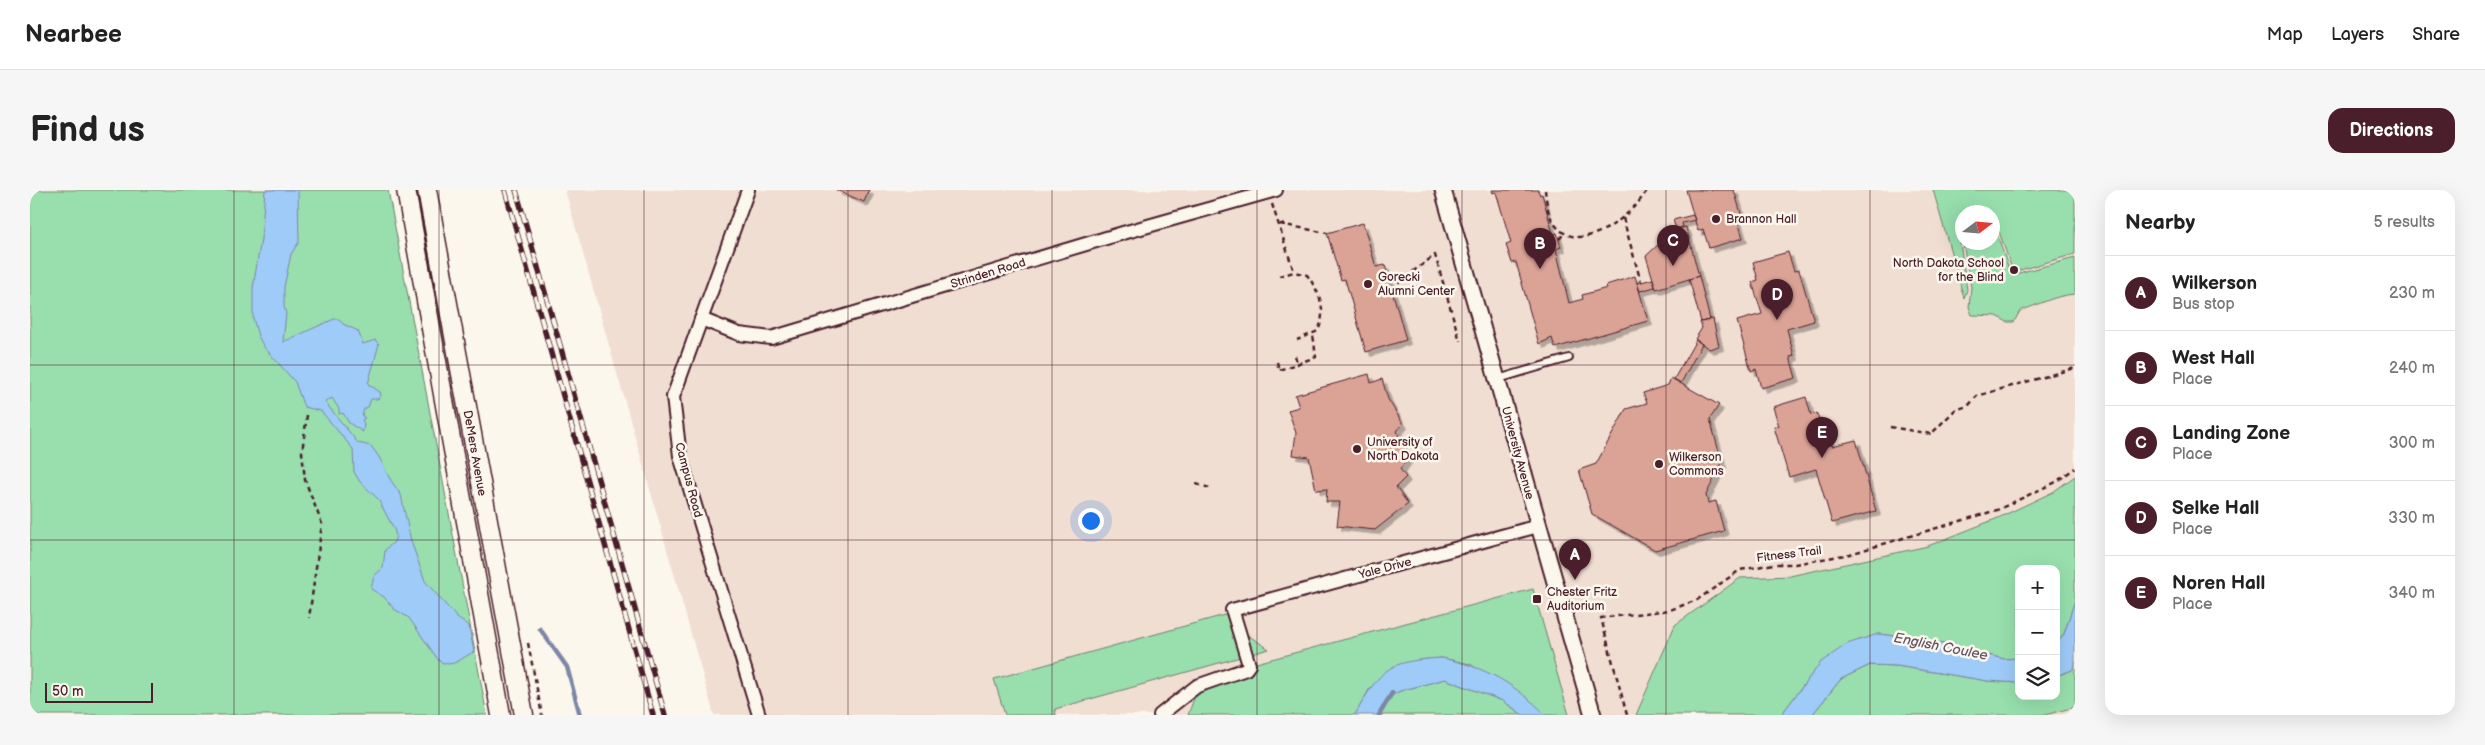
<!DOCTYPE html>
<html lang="en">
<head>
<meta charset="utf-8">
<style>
	body { margin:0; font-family:"Balsamiq Sans",sans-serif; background:#f6f6f6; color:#222 }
	.controls { position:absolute; right:15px; bottom:15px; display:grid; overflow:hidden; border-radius:10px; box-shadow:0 5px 20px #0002 }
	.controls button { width:45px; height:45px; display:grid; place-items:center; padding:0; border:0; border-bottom:1px solid #e0e0e0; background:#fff; color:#222; font:25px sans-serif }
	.compass { position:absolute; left:1925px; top:15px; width:45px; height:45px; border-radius:50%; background:#fff; box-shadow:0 5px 20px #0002; rotate:74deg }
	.scale { position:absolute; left:15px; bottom:12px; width:108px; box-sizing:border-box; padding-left:5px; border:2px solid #4a1f2b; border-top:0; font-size:14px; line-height:18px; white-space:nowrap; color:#4a1f2b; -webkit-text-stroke:4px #fbf7ec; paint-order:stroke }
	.you { position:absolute; left:1060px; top:330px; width:18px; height:18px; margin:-12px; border:4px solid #fff; border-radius:50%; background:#1a73e8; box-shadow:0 0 0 8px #1a73e833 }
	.badge { display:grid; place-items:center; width:32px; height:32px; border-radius:50%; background:#4a1f2b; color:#fff; font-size:16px; font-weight:700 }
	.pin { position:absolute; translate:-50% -41px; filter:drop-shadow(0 1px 2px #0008) }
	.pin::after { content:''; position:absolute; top:26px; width:18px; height:15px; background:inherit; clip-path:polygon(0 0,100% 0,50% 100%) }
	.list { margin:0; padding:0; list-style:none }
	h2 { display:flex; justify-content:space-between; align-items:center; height:65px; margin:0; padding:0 20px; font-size:21px }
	h2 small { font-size:16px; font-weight:400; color:#767676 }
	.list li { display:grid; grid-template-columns:32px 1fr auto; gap:15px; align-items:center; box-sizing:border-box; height:75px; padding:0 20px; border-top:1px solid #e0e0e0 }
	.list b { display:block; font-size:19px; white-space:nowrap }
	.list p { margin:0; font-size:16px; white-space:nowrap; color:#767676 }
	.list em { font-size:16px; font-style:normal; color:#767676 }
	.icon { flex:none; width:28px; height:28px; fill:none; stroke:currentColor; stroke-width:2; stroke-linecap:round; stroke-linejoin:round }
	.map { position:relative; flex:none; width:2045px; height:525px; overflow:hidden; border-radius:15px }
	header { display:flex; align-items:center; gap:30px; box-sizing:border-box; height:70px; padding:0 25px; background:#fff; border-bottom:1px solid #e0e0e0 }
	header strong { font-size:24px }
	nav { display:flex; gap:28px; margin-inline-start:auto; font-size:18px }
	.intro { display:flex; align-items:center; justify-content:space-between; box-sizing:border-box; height:120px; padding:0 30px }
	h1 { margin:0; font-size:35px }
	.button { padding:12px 22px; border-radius:15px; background:#4a1f2b; color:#fff; font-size:18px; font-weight:700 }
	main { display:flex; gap:30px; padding:0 30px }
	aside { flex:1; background:#fff; border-radius:15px; box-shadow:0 5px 20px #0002 }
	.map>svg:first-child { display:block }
</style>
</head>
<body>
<header>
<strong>Nearbee</strong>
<nav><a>Map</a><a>Layers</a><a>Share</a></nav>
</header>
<div class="intro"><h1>Find us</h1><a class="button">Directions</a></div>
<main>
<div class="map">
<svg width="2045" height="525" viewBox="0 0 2045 525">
	<defs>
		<filter id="shadow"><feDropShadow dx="4.5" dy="4.5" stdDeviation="0" flood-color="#0004"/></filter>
	</defs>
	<rect width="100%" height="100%" fill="#fbf7ec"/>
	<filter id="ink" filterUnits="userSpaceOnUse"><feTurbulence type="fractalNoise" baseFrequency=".02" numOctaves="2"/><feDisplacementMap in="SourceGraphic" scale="10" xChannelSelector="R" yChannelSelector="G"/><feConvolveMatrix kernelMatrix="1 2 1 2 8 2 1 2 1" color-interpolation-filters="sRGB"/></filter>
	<g filter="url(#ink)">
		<path fill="#f1ded2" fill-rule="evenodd" d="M 535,0 L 2045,0 L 2045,525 L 684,525 ZM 1932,22 L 1962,22 L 1962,52 L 1932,52 ZM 1989,379 L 2026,379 L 2026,506 L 1989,506 Z"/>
		<path fill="#98dfad" stroke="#717f6c" d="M 0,0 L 358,0 L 457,525 L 0,525 Z
			M 1903,0 L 2045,0 L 2045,64 L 1983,82 L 1965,30 L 1963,31 L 1962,22 L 1932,22 L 1932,39 L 1929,46 L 1937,100 L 1934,108 Z
			M 1963,33 L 1981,85 L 2045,68 L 2045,104 C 2026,105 2008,115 1990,121 L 1984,132 L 1977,132 L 1967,126 L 1942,125 L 1939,117 L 1941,97 L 1933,53 L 1962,52 Z
			M 2045,286 L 2045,410 L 2034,444 L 2026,455 L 2026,379 L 1989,379 L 1989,468 L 1974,469 L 1893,449 L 1848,444 L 1791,472 L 1751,525 L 1606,525 L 1645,435 L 1710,388 L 1760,386 L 1898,356 L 1968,328 L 2023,302 Z
			M 1503,399 L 1539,525 L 1516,525 L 1440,474 L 1412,468 L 1388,470 L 1340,498 L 1325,525 L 1158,525 L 1167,500 L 1219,475 Z
			M 1198,424 L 1213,442 L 1239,459 L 1025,519 L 1026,525 L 975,525 L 964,489 Z
			M 2045,472 L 2045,517 L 2015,525 L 1782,525 L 1811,489 L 1840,475 L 1867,476 L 1958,491 L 1989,493 L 1989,506 L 2026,506 L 2026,486 L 2042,480 Z
			M 1415,489 L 1473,511 L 1493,525 L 1347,525 L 1356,508 L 1370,501 Z"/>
		<path fill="#9fcbf9" stroke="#7d86a7" d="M 235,0 L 268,0 L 269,52 L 261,64 L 254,97 L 254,117 L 256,123 L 253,152 L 304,129 L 309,129 L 313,134 L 328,141 L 333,154 L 345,150 L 349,154 L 338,194 L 350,202 L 351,205 L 348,209 L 341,209 L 338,217 L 334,219 L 332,226 L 335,228 L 332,230 L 334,234 L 333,242 L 319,233 L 313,223 L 309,224 L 309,219 L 302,208 L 295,212 L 328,253 L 341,256 L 349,267 L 360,289 L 371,305 L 381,351 L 395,391 L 427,428 L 439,436 L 444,462 C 430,468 424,479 409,471 L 379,428 L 364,419 L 354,407 L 341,399 L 344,386 L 353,378 L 355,360 L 364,352 L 366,346 L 364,339 L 348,309 L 330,292 L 324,282 L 323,259 L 291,221 L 274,217 L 265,192 L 234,157 L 228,146 L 223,128 L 223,98 L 231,49 Z
			M 2045,410 L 2045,475 L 2042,480 L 2026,486 L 2026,455 L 2034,444 Z
			M 1848,444 L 1893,449 L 1974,469 L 1989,468 L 1989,493 L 1958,491 L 1867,476 L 1840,475 L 1811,489 L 1782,525 L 1751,525 L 1791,472 L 1817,454 Z
			M 1412,468 C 1456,477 1485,494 1516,525 L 1493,525 L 1473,511 L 1415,489 L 1370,501 L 1356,509 L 1348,525 L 1325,525 C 1351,478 1357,471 1412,468 Z"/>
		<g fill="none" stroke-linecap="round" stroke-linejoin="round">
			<path stroke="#7d86a7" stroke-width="4.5" d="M 510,439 L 537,477 L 550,525
				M 1349,525 L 1362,503"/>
		</g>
		<path fill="#dba396" stroke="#4a1f2b" filter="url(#shadow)" d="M 806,0 L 839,0 L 834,12 Z
			M 1462,0 L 1508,0 L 1510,5 L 1512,4 L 1523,44 L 1527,43 L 1531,57 L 1526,59 L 1539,113 L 1553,109 L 1552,105 L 1577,98 L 1576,95 L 1605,86 L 1618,131 L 1525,158 L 1522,148 L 1509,154 L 1486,72 L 1482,73 L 1476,55 L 1481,53 L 1466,2 L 1463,3 Z
			M 1656,0 L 1704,0 L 1712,27 L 1707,28 L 1713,48 L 1679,58 L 1673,39 L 1668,41 Z
			M 1663,25 L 1665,30 L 1652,33 L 1653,37 L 1646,39 L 1643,30 Z
			M 1333,33 L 1346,77 L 1355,75 L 1376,150 L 1336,162 L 1315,89 L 1311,90 L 1297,43 Z
			M 1656,37 L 1669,86 L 1626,99 L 1616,66 L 1644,40 Z
			M 1758,62 L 1764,81 L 1769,80 L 1784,131 L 1757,139 L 1764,166 L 1760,167 L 1766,188 L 1731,198 L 1726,179 L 1721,181 L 1707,131 L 1732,124 L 1722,92 L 1728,90 L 1723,72 Z
			M 1669,86 L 1680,130 L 1671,132 L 1659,89 Z
			M 1623,89 L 1625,97 L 1610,101 L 1607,93 Z
			M 1683,129 L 1689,156 L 1679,159 L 1665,149 L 1672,138 L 1670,132 Z
			M 1666,150 L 1672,154 L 1651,193 L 1644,189 Z
			M 1339,184 L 1341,193 L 1352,189 L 1358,209 L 1373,234 L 1367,241 L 1378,268 L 1370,279 L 1376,287 L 1366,297 L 1378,314 L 1345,340 L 1307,336 L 1310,312 L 1296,312 L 1297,299 L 1286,300 L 1279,267 L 1263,265 L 1266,243 L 1258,220 L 1269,217 L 1265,205 Z
			M 1641,188 L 1689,215 L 1680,229 L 1692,273 L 1676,305 L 1678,313 L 1686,311 L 1694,341 L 1625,360 L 1562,324 L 1549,280 L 1566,274 L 1596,219 L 1617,213 L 1613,203 L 1638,195 Z
			M 1776,207 L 1781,225 L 1787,223 L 1794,248 L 1799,247 L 1802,256 L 1826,250 L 1846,321 L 1802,333 L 1786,279 L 1759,287 L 1744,237 L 1749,236 L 1743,217 Z"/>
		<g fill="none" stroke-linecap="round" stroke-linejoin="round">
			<defs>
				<path id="service" d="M 1468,189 L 1539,168"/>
				<path id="minor" d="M 718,0 L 643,207 L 650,266 L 729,525
					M 671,129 L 709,144 L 741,148 L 1093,43 L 1246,0
					M 1202,420 L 1508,336
					M 1130,525 L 1167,496 L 1216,479 L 1219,475 L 1203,422"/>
				<path id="tertiary" d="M 1413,0 L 1563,525"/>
				<path id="secondary" d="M 376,0 L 471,525
					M 397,0 L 494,525"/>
			</defs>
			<use href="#service" stroke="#4a1f2b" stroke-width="10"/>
			<use href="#minor" stroke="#4a1f2b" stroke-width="16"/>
			<use href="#tertiary" stroke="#4a1f2b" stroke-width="19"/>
			<use href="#secondary" stroke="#4a1f2b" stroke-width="21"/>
			<path stroke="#4a1f2b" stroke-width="2.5" stroke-dasharray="5 4" stroke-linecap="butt" d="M 1515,0 C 1516,8 1517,19 1520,26 C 1542,74 1601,28 1617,0
				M 1242,14 L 1264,82
				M 1593,28 L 1611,92
				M 1250,34 L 1297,43
				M 1529,49 L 1535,43
				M 1249,86 L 1264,82 L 1277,85 C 1290,103 1297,120 1288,141 L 1267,150
				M 1361,98 L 1405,65 L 1430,151
				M 1265,166 L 1268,175
				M 1247,172 L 1249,180 L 1286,167 L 1283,144
				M 277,225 L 272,262 L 275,290 L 292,334 L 279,428
				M 1860,237 L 1901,244 L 1925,220 L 1938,216 L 1947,206 L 2045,178
				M 1166,294 L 1180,298
				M 498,453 L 512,525
				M 1597,525 L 1571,428 L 1640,420 L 1667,410 L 1710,380 L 1744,374 L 1765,374 L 1820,364 L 1967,320 L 2026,292 L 2045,278"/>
			<use href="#service" stroke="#fbf7ec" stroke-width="6"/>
			<use href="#minor" stroke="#fbf7ec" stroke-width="12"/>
			<use href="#tertiary" stroke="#fbf7ec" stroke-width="15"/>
			<use href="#secondary" stroke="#fbf7ec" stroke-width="18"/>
			<defs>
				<path id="rail" d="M 475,0 L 623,525
					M 486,0 L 635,525"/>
			</defs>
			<use href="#rail" stroke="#4a1f2b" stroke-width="5.5"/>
			<use href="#rail" stroke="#fbf7ec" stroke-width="4" stroke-dasharray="11" stroke-linecap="butt"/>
		</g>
	</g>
	<path fill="none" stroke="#4a1f2b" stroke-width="1" stroke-opacity="0.55" d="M 204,0 L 204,525M 409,0 L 409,525M 614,0 L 614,525M 818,0 L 818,525M 1022,0 L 1022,525M 1227,0 L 1227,525M 1432,0 L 1432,525M 1636,0 L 1636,525M 1840,0 L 1840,525M 0,175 L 2045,175M 0,350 L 2045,350"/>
	<g fill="#4a1f2b" stroke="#fbf7ec" stroke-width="2">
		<circle cx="1686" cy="29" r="5"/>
		<circle cx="1984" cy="80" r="5"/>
		<circle cx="1338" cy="94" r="5"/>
		<circle cx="1327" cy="259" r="5"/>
		<circle cx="1629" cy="274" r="5"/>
		<rect x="1502" y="404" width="10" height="10" rx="2.5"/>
	</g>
	<g text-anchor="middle" stroke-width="5" stroke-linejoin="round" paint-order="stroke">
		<g font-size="12" fill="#4a1f2b" stroke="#fbf7ec" text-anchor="start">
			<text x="1696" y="33">Brannon Hall</text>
			<text x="1974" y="77" text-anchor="end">North Dakota School<tspan x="1974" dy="14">for the Blind</tspan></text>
			<text x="1348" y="91">Gorecki<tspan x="1348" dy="14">Alumni Center</tspan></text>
			<text x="1337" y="256">University of<tspan x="1337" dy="14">North Dakota</tspan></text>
			<text x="1639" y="271">Wilkerson<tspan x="1639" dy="14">Commons</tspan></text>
			<text x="1517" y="406">Chester Fritz<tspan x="1517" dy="14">Auditorium</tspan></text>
		</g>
		<g font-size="12" fill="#4a1f2b" stroke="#fbf7ec">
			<text transform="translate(958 83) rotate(-17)" y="4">Strinden Road</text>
			<text transform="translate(445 263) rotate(80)" y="4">DeMers Avenue</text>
			<text transform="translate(1488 263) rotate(75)" y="4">University Avenue</text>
			<text transform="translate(659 290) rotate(75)" y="4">Campus Road</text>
			<text transform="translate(1759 364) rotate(-7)" y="4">Fitness Trail</text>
			<text transform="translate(1355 378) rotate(-15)" y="4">Yale Drive</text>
		</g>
		<g font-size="14" font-style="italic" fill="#645369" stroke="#fbf7ec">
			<text transform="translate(1911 456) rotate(11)" y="5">English Coulee</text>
		</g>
	</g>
</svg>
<div class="controls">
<button>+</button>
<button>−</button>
<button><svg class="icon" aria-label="layers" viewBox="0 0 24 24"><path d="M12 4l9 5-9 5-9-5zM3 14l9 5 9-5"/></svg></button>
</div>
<svg class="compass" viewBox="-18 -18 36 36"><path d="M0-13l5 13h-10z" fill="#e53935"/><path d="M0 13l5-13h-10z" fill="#767676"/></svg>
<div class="scale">50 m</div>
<div class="you"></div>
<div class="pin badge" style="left:1545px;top:390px">A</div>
<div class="pin badge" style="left:1510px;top:79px">B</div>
<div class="pin badge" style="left:1643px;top:76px">C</div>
<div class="pin badge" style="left:1747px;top:130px">D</div>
<div class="pin badge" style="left:1792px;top:268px">E</div>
</div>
<aside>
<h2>Nearby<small>5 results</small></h2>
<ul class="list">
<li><span class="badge">A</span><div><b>Wilkerson</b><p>Bus stop</p></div><em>230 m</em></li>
<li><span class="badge">B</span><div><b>West Hall</b><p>Place</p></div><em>240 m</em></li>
<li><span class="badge">C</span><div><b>Landing Zone</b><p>Place</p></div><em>300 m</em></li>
<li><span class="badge">D</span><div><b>Selke Hall</b><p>Place</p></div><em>330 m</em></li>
<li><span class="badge">E</span><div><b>Noren Hall</b><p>Place</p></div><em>340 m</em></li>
</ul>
</aside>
</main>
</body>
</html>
